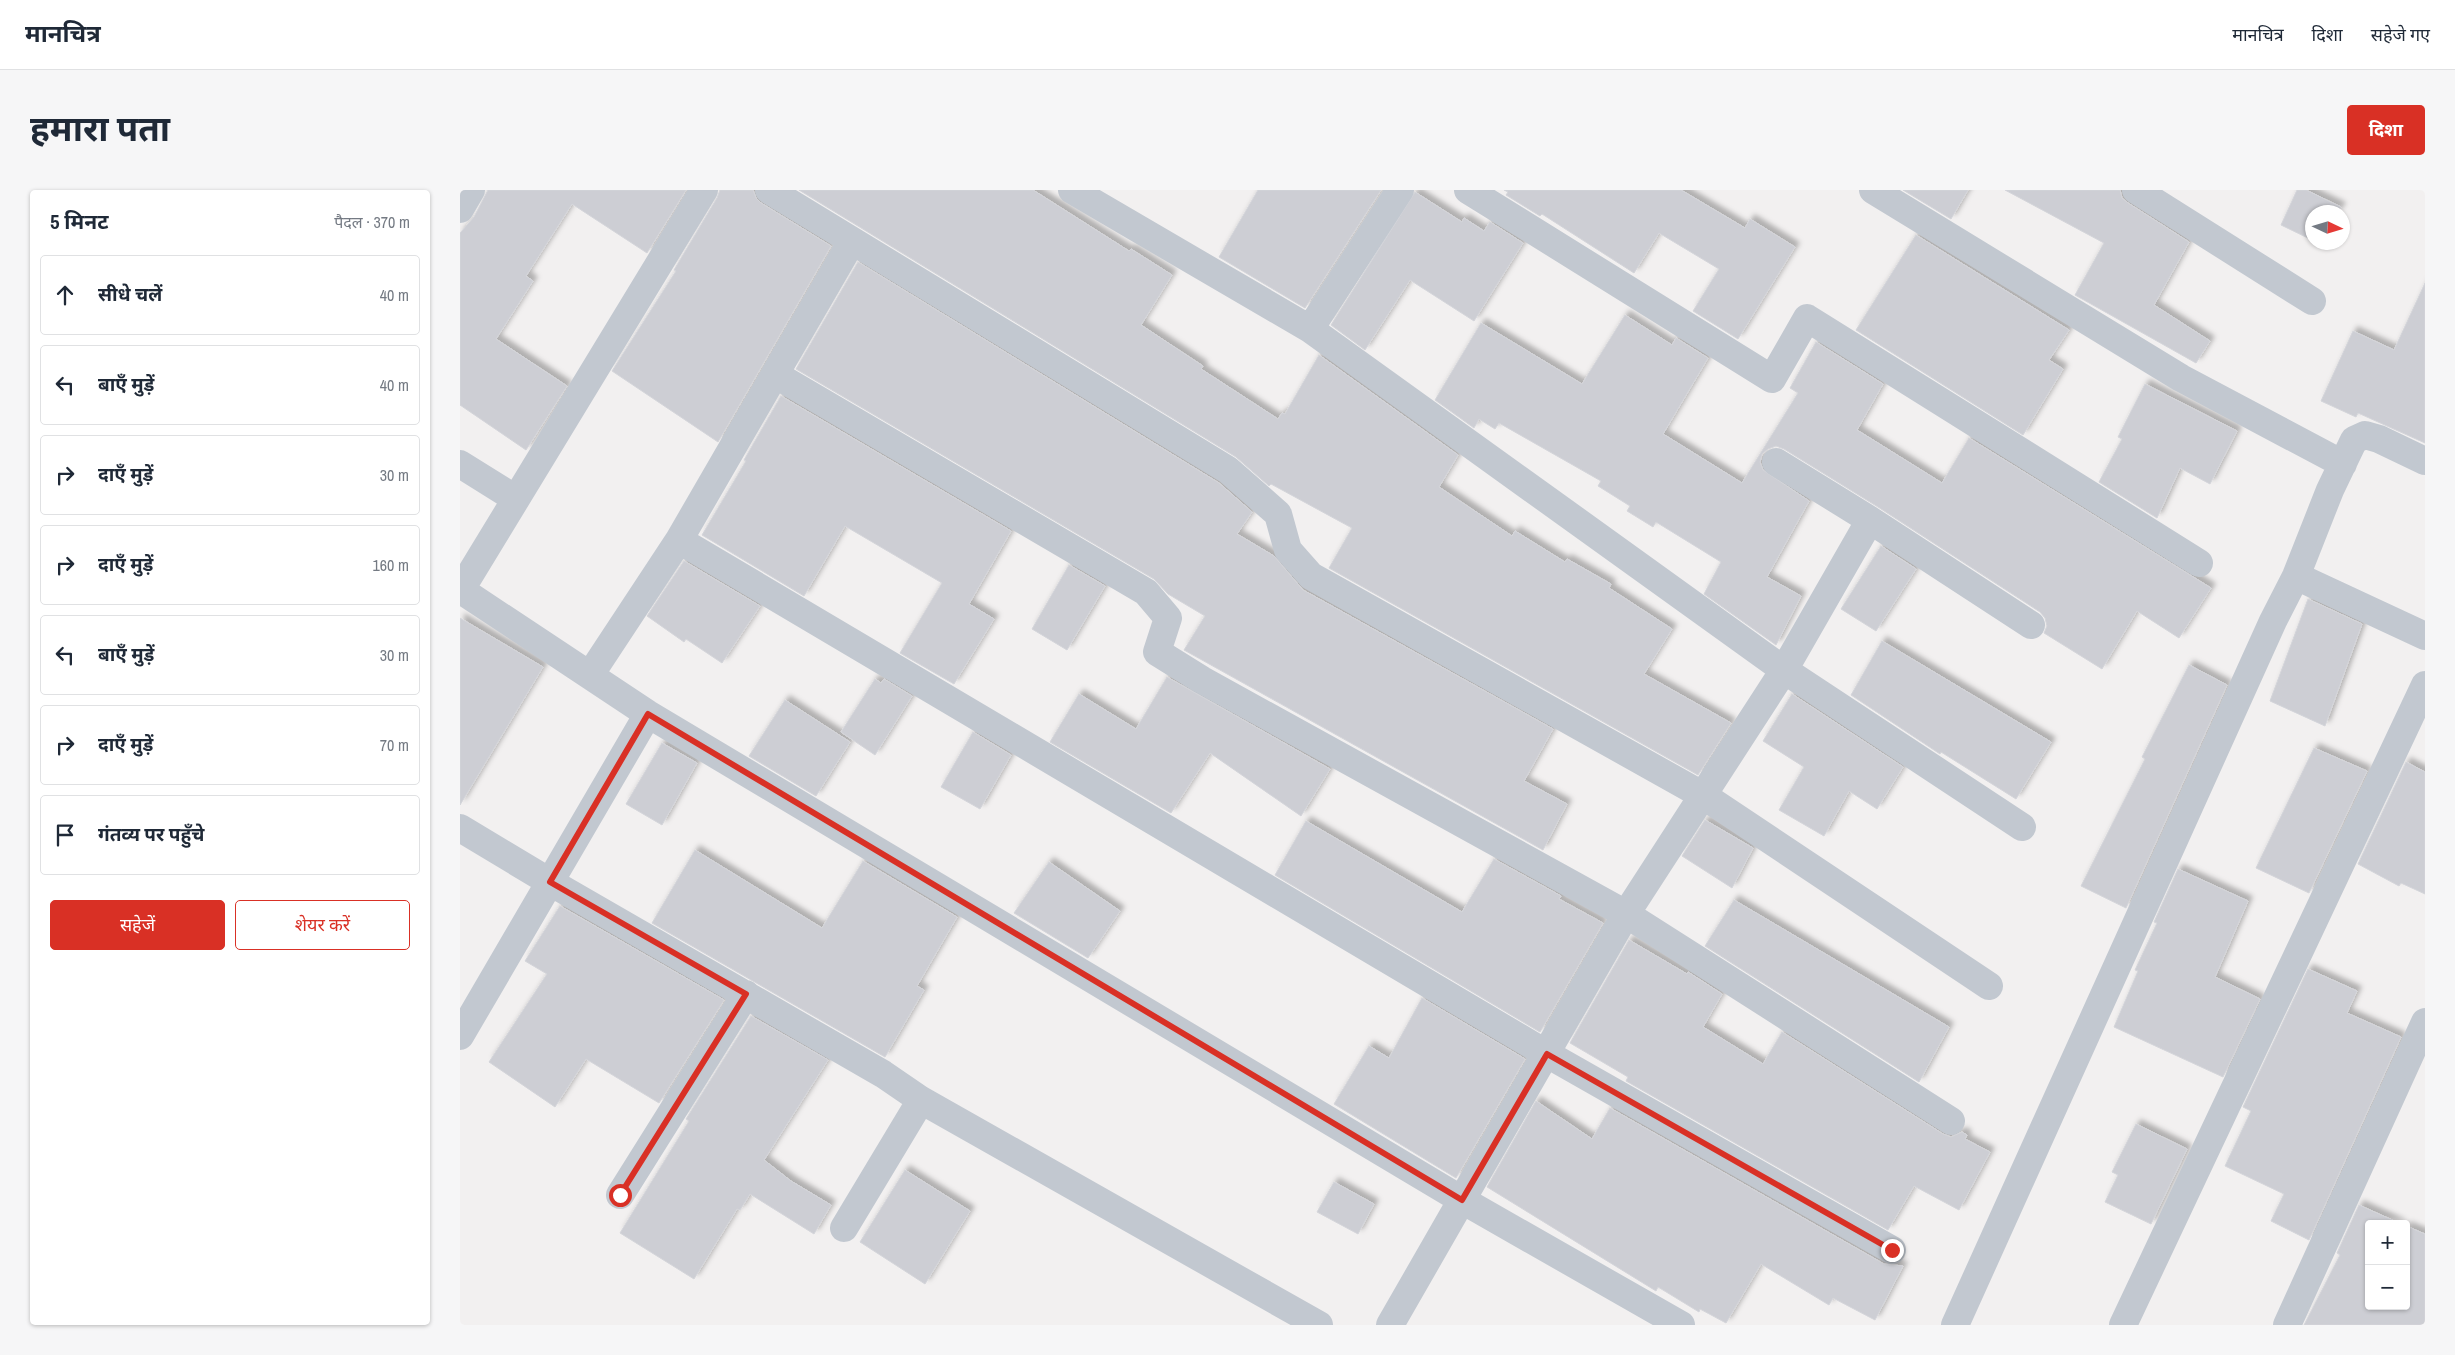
<!DOCTYPE html>
<html lang="hi">
<head>
<meta charset="utf-8">
<style>
	body { margin:0; font-family:"Archivo Narrow","Noto Sans Devanagari",sans-serif; background:#f6f6f7; color:#1f2937 }
	.controls { position:absolute; right:15px; bottom:15px; display:grid; overflow:hidden; border-radius:5px; box-shadow:0 1px 4px #0004 }
	.controls button { width:45px; height:45px; display:grid; place-items:center; padding:0; border:0; border-bottom:1px solid #e0e1e3; background:#fff; color:#1f2937; font:25px sans-serif }
	.compass { position:absolute; left:1845px; top:15px; width:45px; height:45px; border-radius:50%; background:#fff; box-shadow:0 1px 4px #0004; rotate:94deg }
	.stop { position:absolute; width:15px; height:15px; margin:-11px; border:4px solid #d93025; border-radius:50%; background:#fff }
	.stop.end { background:#d93025; border-color:#fff; box-shadow:0 1px 5px #0008 }
	.list { margin:0; padding:0; list-style:none }
	h2 { display:flex; justify-content:space-between; align-items:center; height:65px; margin:0; padding:0 20px; font-size:21px }
	h2 small { font-size:16px; font-weight:400; color:#747a83 }
	.list li { display:grid; grid-template-columns:32px 1fr auto; gap:15px; align-items:center; box-sizing:border-box; height:80px; margin:0 10px 10px; padding:0 10px; border:1px solid #e0e1e3; border-radius:5px }
	.list b { display:block; font-size:19px; white-space:nowrap }
	.list em { font-size:16px; font-style:normal; color:#747a83 }
	.actions { display:flex; gap:10px; padding:15px 20px }
	.actions a { flex:1; padding:11px 0; border:1px solid #d93025; border-radius:5px; text-align:center; font-size:18px; color:#d93025 }
	.actions .main { background:#d93025; color:#fff }
	.icon { flex:none; width:28px; height:28px; fill:none; stroke:currentColor; stroke-width:2; stroke-linecap:round; stroke-linejoin:round }
	.map { position:relative; flex:none; width:1965px; height:1135px; overflow:hidden; border-radius:5px }
	header { display:flex; align-items:center; gap:30px; box-sizing:border-box; height:70px; padding:0 25px; background:#fff; border-bottom:1px solid #e0e1e3 }
	header strong { font-size:24px }
	nav { display:flex; gap:28px; margin-inline-start:auto; font-size:18px }
	.intro { display:flex; align-items:center; justify-content:space-between; box-sizing:border-box; height:120px; padding:0 30px }
	h1 { margin:0; font-size:35px }
	.button { padding:12px 22px; border-radius:5px; background:#d93025; color:#fff; font-size:18px; font-weight:700 }
	main { display:flex; gap:30px; padding:0 30px }
	aside { flex:1; background:#fff; border-radius:5px; box-shadow:0 1px 4px #0004 }
	.map>svg:first-child { display:block }
</style>
</head>
<body>
<header>
<strong>मानचित्र</strong>
<nav><a>मानचित्र</a><a>दिशा</a><a>सहेजे गए</a></nav>
</header>
<div class="intro"><h1>हमारा पता</h1><a class="button">दिशा</a></div>
<main>
<aside>
<h2>5 मिनट<small>पैदल · 370 m</small></h2>
<ul class="list">
<li><svg class="icon" aria-label="ahead" viewBox="0 0 24 24"><path d="M12 20V5M6 11l6-6 6 6"/></svg><div><b>सीधे चलें</b></div><em>40 m</em></li>
<li><svg class="icon" aria-label="left" viewBox="0 0 24 24"><path d="M17 20v-9H6M10 6l-5 5 5 5"/></svg><div><b>बाएँ मुड़ें</b></div><em>40 m</em></li>
<li><svg class="icon" aria-label="right" viewBox="0 0 24 24"><path d="M7 20v-9h11M14 6l5 5-5 5"/></svg><div><b>दाएँ मुड़ें</b></div><em>30 m</em></li>
<li><svg class="icon" aria-label="right" viewBox="0 0 24 24"><path d="M7 20v-9h11M14 6l5 5-5 5"/></svg><div><b>दाएँ मुड़ें</b></div><em>160 m</em></li>
<li><svg class="icon" aria-label="left" viewBox="0 0 24 24"><path d="M17 20v-9H6M10 6l-5 5 5 5"/></svg><div><b>बाएँ मुड़ें</b></div><em>30 m</em></li>
<li><svg class="icon" aria-label="right" viewBox="0 0 24 24"><path d="M7 20v-9h11M14 6l5 5-5 5"/></svg><div><b>दाएँ मुड़ें</b></div><em>70 m</em></li>
<li><svg class="icon" aria-label="arrive" viewBox="0 0 24 24"><path d="M6 21V4h12l-3 4 3 4H6"/></svg><div><b>गंतव्य पर पहुँचे</b></div></li>
</ul>
<div class="actions"><a class="main">सहेजें</a><a>शेयर करें</a></div>
</aside>
<div class="map">
<svg width="1965" height="1135" viewBox="0 0 1965 1135">
	<defs>
		<filter id="shadow"><feDropShadow dx="4.5" dy="-4.5" stdDeviation="2.5" flood-color="#0004"/></filter>
	</defs>
	<rect width="100%" height="100%" fill="#f2f0f0"/>
	<path fill="#cdced4" stroke="#d4d5da" filter="url(#shadow)" d="M 28,0 L 226,0 L 187,63 L 112,14 L 66,86 L 73,91 L 36,149 L 107,196 L 66,260 L 0,215 L 0,43 L 14,27 Z
		M 260,0 L 293,0 L 296,8 L 301,13 L 371,56 L 258,252 L 152,181 L 216,81 L 214,80 L 257,8 Z
		M 339,0 L 573,0 L 669,61 L 671,59 L 712,85 L 681,135 L 743,176 L 741,179 L 818,229 L 822,223 L 825,224 L 859,165 L 998,265 L 979,297 L 1052,346 L 1055,341 L 1105,372 L 1107,369 L 1151,394 L 1149,398 L 1212,439 L 1184,484 L 1271,533 L 1238,585 L 869,378 L 892,338 L 811,294 L 809,296 L 776,267 Z
		M 798,0 L 921,0 L 845,118 L 759,67 Z
		M 1044,0 L 1221,0 L 1285,38 L 1290,29 L 1335,57 L 1278,149 L 1233,121 L 1259,79 L 1199,43 L 1174,83 L 1082,24 L 1080,26 L 1046,5 L 1048,2 Z
		M 1443,0 L 1508,0 L 1491,29 Z
		M 1545,0 L 1660,0 L 1662,8 L 1668,13 L 1729,52 L 1694,115 L 1750,151 L 1736,173 L 1615,105 L 1644,53 Z
		M 1837,0 L 1846,0 L 1881,17 L 1878,22 L 1852,22 L 1852,50 L 1821,35 Z
		M 955,2 L 1002,32 L 1004,28 L 1024,41 L 1030,32 L 1063,53 L 1014,131 L 950,90 L 905,160 L 871,135 Z
		M 1456,45 L 1609,140 L 1589,170 L 1603,179 L 1563,245 L 1396,140 Z
		M 398,72 L 759,293 L 792,322 L 777,344 L 814,366 L 843,400 L 1093,539 L 1064,591 L 1107,614 L 1083,660 L 724,460 L 745,426 L 708,404 L 694,389 L 336,179 Z
		M 1965,93 L 1965,253 L 1898,223 L 1896,227 L 1861,211 L 1893,141 L 1934,160 Z
		M 1165,125 L 1212,155 L 1216,148 L 1248,168 L 1203,244 L 1282,293 L 1338,203 L 1330,198 L 1356,152 L 1423,194 L 1397,240 L 1482,293 L 1509,248 L 1751,398 L 1719,448 L 1677,421 L 1642,479 L 1584,443 L 1587,436 L 1585,428 L 1580,422 L 1418,317 L 1324,259 L 1316,256 L 1308,259 L 1302,264 L 1300,272 L 1303,280 L 1349,311 L 1307,387 L 1341,406 L 1316,455 L 1244,404 L 1261,372 L 1196,332 L 1193,337 L 1167,321 L 1170,316 L 1138,296 L 1141,291 L 1039,233 L 1035,239 L 1019,229 L 1014,238 L 975,210 L 1021,133 L 1122,194 Z
		M 1685,194 L 1777,241 L 1750,294 L 1720,278 L 1697,328 L 1639,292 L 1662,249 L 1658,247 Z
		M 321,206 L 551,341 L 509,414 L 534,429 L 494,494 L 440,463 L 482,393 L 385,336 L 344,406 L 242,345 L 286,271 L 284,270 Z
		M 1421,356 L 1456,379 L 1416,441 L 1381,419 Z
		M 224,371 L 300,416 L 262,473 L 226,449 L 224,452 L 187,426 Z
		M 609,375 L 645,396 L 607,460 L 572,439 Z
		M 1848,409 L 1902,434 L 1865,536 L 1810,511 Z
		M 0,428 L 83,477 L 0,615 Z
		M 1422,451 L 1591,552 L 1556,609 L 1481,562 L 1480,564 L 1391,505 Z
		M 1729,475 L 1767,495 L 1666,718 L 1621,696 L 1685,569 L 1682,567 Z
		M 707,487 L 870,579 L 841,626 L 750,563 L 711,623 L 590,552 L 619,504 L 676,539 Z
		M 415,489 L 421,493 L 424,489 L 452,506 L 415,565 L 381,542 Z
		M 1332,504 L 1443,577 L 1417,619 L 1389,601 L 1364,646 L 1319,620 L 1344,577 L 1303,551 Z
		M 325,510 L 390,552 L 356,606 L 289,566 Z
		M 513,542 L 551,565 L 520,619 L 481,597 Z
		M 202,553 L 237,573 L 202,635 L 166,614 Z
		M 1854,558 L 1907,581 L 1849,703 L 1796,678 Z
		M 1946,572 L 1965,582 L 1965,704 L 1941,693 L 1939,696 L 1898,674 Z
		M 1245,630 L 1293,658 L 1272,698 L 1222,666 Z
		M 846,631 L 1002,722 L 1034,669 L 1101,706 L 1099,709 L 1143,733 L 1080,842 L 815,685 Z
		M 235,660 L 362,738 L 403,671 L 497,727 L 457,796 L 464,800 L 425,867 L 192,733 Z
		M 589,672 L 660,721 L 628,768 L 554,723 Z
		M 1718,679 L 1788,711 L 1755,787 L 1800,809 L 1763,887 L 1654,837 L 1678,781 L 1675,780 L 1697,733 L 1694,732 Z
		M 1274,710 L 1489,837 L 1459,892 L 1245,756 Z
		M 100,716 L 264,810 L 199,913 L 126,869 L 95,917 L 29,872 L 87,784 L 65,771 Z
		M 1169,750 L 1227,784 L 1228,782 L 1262,804 L 1243,837 L 1303,874 L 1322,842 L 1483,944 L 1491,947 L 1502,942 L 1507,945 L 1505,949 L 1530,962 L 1499,1020 L 1454,996 L 1428,1040 L 1166,891 L 1168,887 L 1110,853 Z
		M 1848,779 L 1897,801 L 1887,823 L 1941,847 L 1849,1050 L 1811,1031 L 1824,1004 L 1765,976 L 1791,921 L 1783,917 Z
		M 962,808 L 1065,869 L 996,988 L 874,914 L 909,856 L 929,868 Z
		M 291,826 L 368,870 L 304,970 L 331,991 L 371,1015 L 354,1044 L 290,1004 L 280,1020 L 277,1019 L 234,1089 L 160,1043 L 229,931 L 226,929 Z
		M 1076,911 L 1132,949 L 1150,918 L 1424,1074 L 1443,1076 L 1415,1130 L 1373,1108 L 1369,1115 L 1301,1074 L 1266,1133 L 1240,1119 L 1239,1122 L 1198,1097 L 1196,1101 L 1027,997 Z
		M 1676,934 L 1727,959 L 1691,1034 L 1645,1012 L 1658,985 L 1652,982 Z
		M 445,980 L 510,1021 L 465,1094 L 400,1052 Z
		M 874,992 L 914,1014 L 898,1044 L 857,1022 Z
		M 1899,1015 L 1941,1034 L 1909,1034 L 1909,1116 L 1946,1116 L 1946,1036 L 1965,1044 L 1965,1135 L 1844,1135 L 1880,1065 L 1877,1063 Z"/>
	<g fill="none" stroke-linecap="round" stroke-linejoin="round">
		<path stroke="#c2c8d0" stroke-width="28" d="M 309,0 L 768,280 L 818,324 L 828,360 L 851,386 L 1244,606 L 1529,796
			M 612,0 L 850,139 L 1324,480 L 1562,637
			M 1008,0 L 1312,189 L 1347,128 L 1739,373
			M 1413,0 L 1721,188 L 1883,274
			M 1676,0 L 1852,111
			M 0,19 L 11,0
			M 850,139 L 940,0
			M 316,185 L 686,402 L 708,428 L 697,462 L 742,490 L 1166,724 L 1491,931
			M 0,274 L 56,309
			M 1410,330 L 1571,435
			M 219,350 L 1087,864 L 1432,1060
			M 1836,386 L 1965,446
			M 1,400 L 188,524 L 1002,1010 L 1221,1135
			M 0,401 L 244,0
			M 130,485 L 219,350 L 392,51
			M 0,638 L 90,692 L 423,884 L 461,910 L 859,1135
			M 0,846 L 188,524
			M 160,1005 L 286,804
			M 384,1038 L 461,910
			M 930,1135 L 1166,724 L 1324,480 L 1410,330 L 1316,272
			M 1495,1135 L 1813,431 L 1836,386 L 1870,300 L 1894,250 L 1905,245 L 1919,249 L 1965,271
			M 1663,1135 L 1965,495
			M 1827,1135 L 1965,832"/>
	</g>
	<g fill="none" stroke-linecap="round" stroke-linejoin="round">
		<path stroke="#d93025" stroke-width="6" d="M 160,1005 L 286,804 L 90,692 L 188,524 L 1002,1010 L 1087,864 L 1432,1060"/>
	</g>
</svg>
<div class="controls">
<button>+</button>
<button>−</button>
</div>
<svg class="compass" viewBox="-18 -18 36 36"><path d="M0-13l5 13h-10z" fill="#e53935"/><path d="M0 13l5-13h-10z" fill="#747a83"/></svg>
<div class="stop" style="left:160px;top:1005px"></div>
<div class="stop end" style="left:1432px;top:1060px"></div>
</div>
</main>
</body>
</html>
